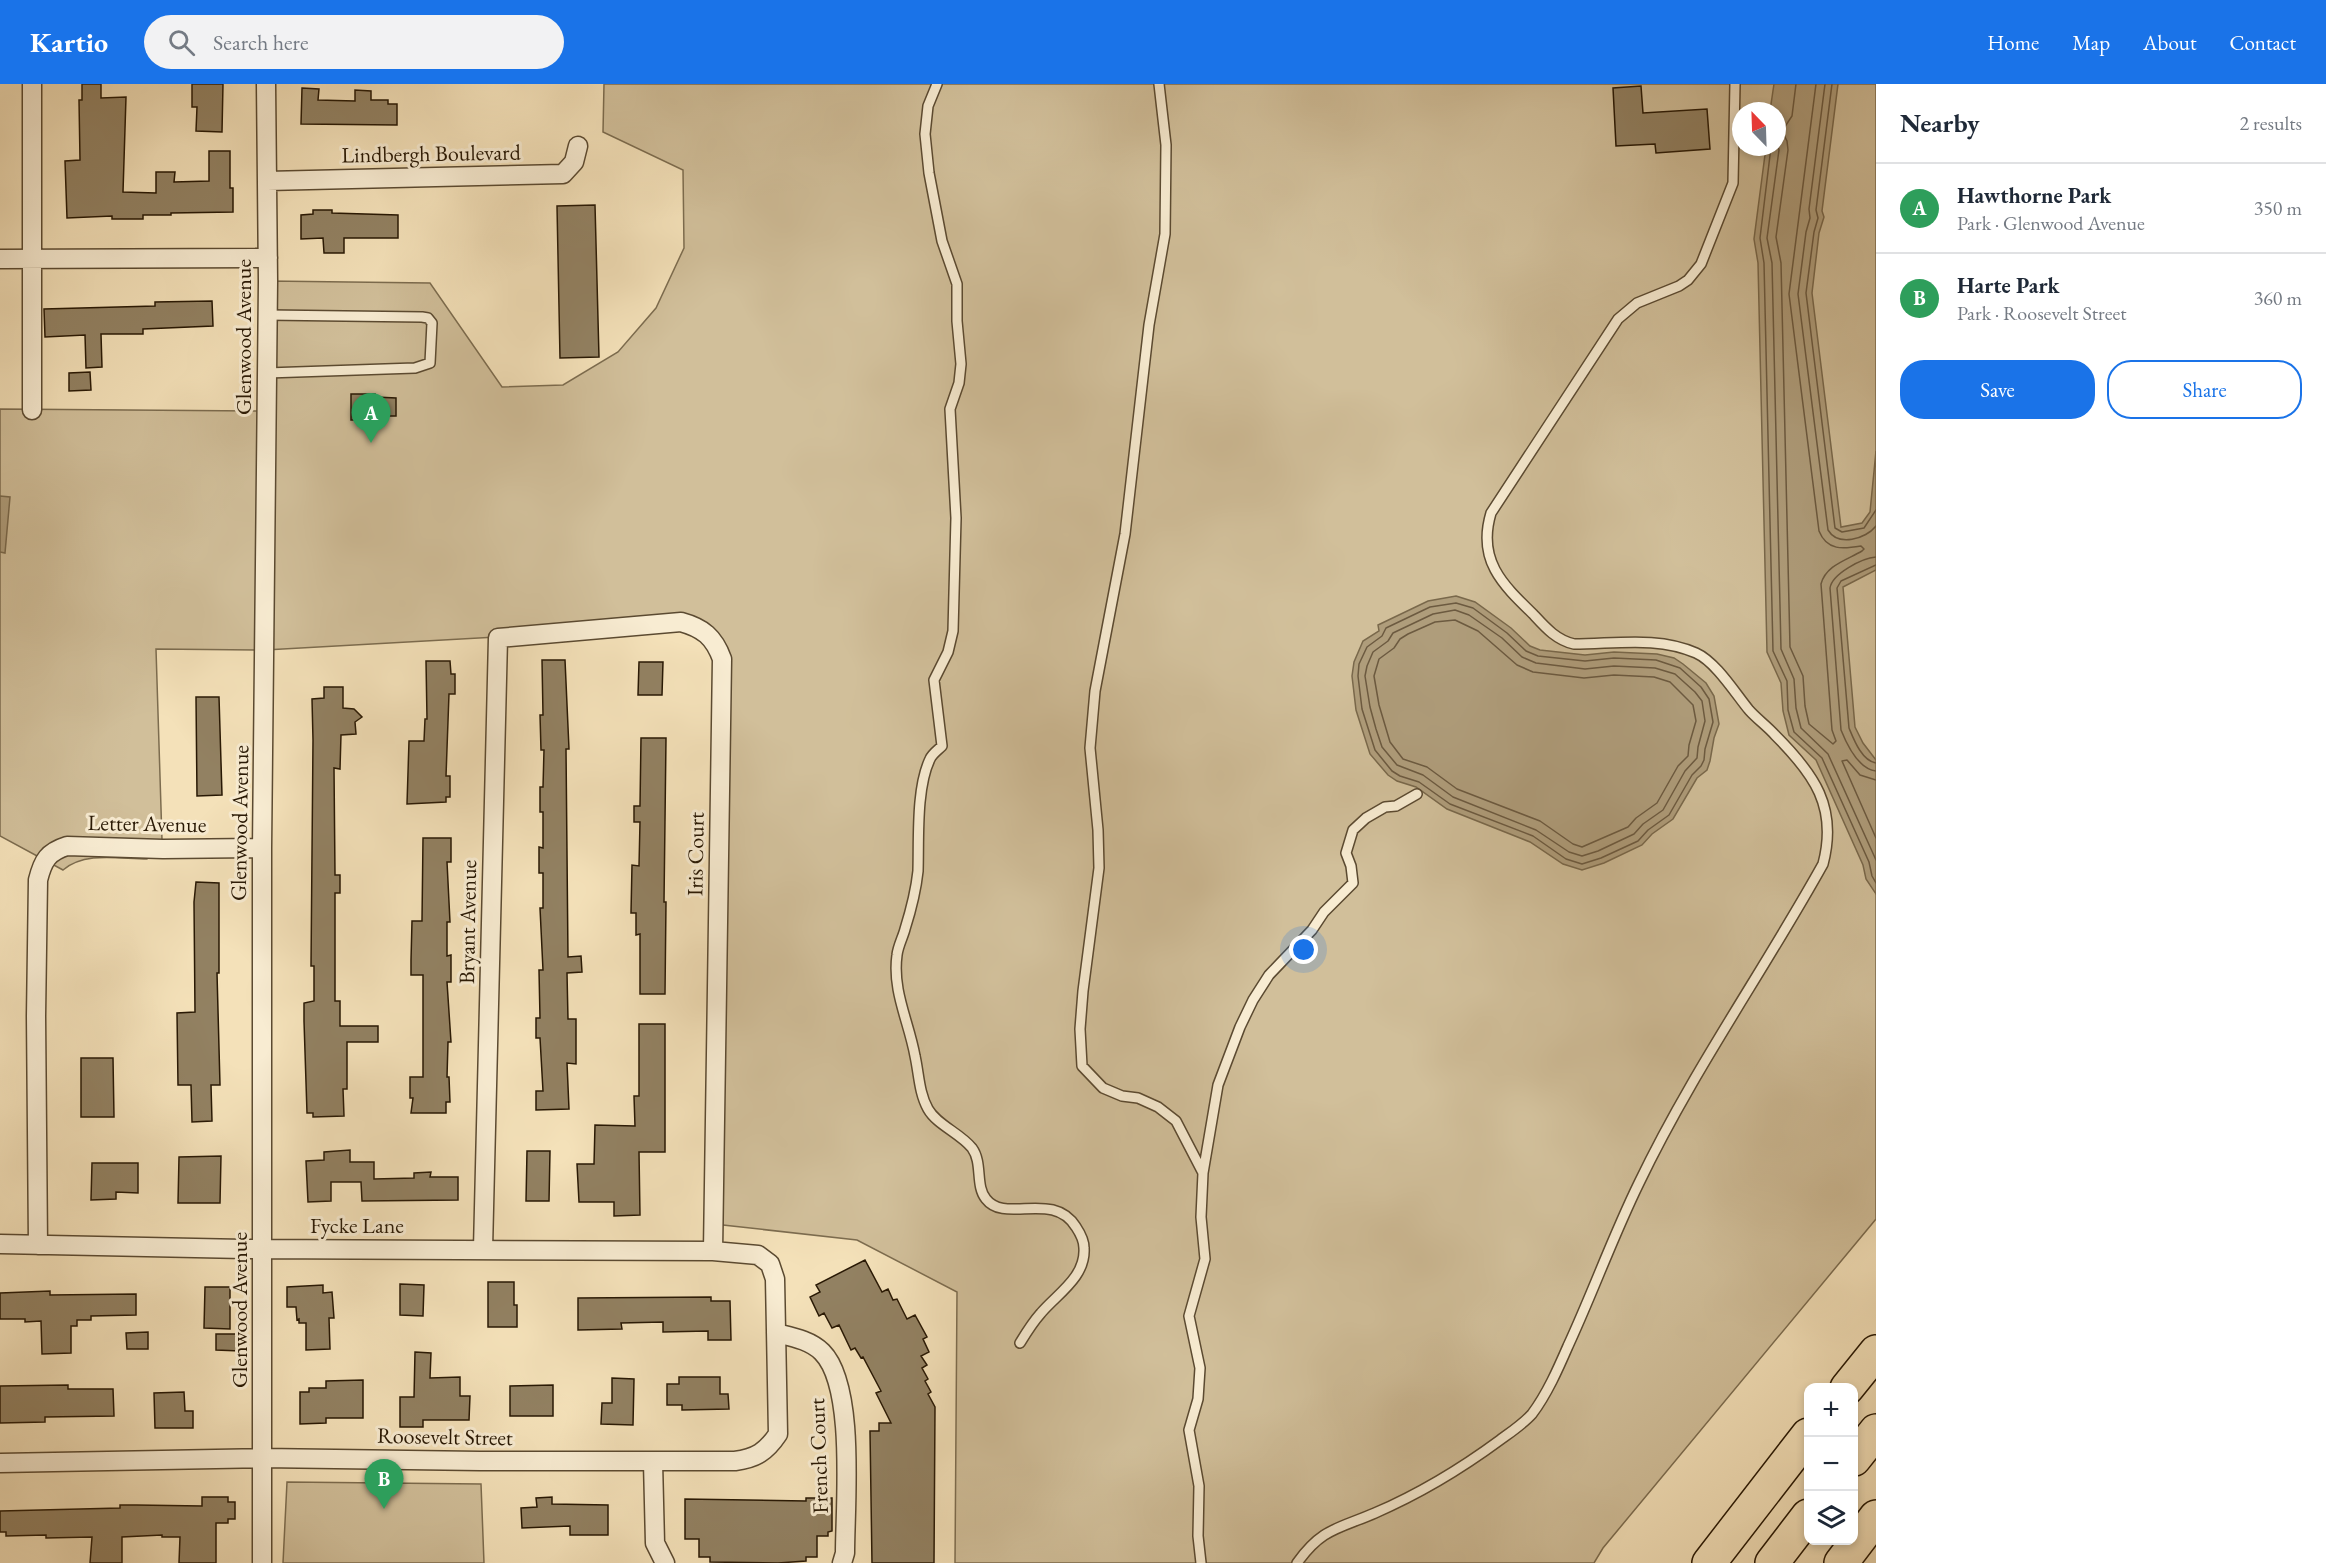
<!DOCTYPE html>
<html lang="en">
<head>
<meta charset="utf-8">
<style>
	body { margin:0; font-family:"EB Garamond",serif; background:#f2f2f3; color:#1f2937 }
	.controls { position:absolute; right:18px; bottom:18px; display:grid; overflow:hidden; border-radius:12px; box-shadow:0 3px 9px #0003 }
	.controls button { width:54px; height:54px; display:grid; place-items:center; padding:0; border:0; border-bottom:2px solid #e0e1e3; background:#fff; color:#1f2937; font:30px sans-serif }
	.compass { position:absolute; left:1732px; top:18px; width:54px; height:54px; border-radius:50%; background:#fff; box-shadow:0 3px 9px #0003; rotate:337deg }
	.you { position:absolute; left:1304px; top:866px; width:21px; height:21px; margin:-15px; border:4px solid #fff; border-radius:50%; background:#1a73e8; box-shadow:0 0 0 9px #1a73e833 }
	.badge { display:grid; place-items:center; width:39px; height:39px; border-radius:50%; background:#1a73e8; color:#fff; font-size:20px; font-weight:700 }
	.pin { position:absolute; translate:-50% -50px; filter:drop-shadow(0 2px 3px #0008) }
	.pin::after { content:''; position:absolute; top:32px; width:21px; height:18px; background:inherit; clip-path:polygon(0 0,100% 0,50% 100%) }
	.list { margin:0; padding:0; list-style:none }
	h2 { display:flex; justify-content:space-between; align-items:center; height:78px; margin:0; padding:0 24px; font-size:26px }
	h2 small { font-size:20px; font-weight:400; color:#747a83 }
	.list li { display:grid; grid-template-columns:39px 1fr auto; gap:18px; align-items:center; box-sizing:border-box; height:90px; padding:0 24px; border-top:2px solid #e0e1e3 }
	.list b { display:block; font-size:22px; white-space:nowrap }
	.list p { margin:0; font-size:20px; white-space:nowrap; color:#747a83 }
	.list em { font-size:20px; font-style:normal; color:#747a83 }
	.actions { display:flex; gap:12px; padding:18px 24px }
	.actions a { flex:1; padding:14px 0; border:2px solid #1a73e8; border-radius:24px; text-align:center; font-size:21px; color:#1a73e8 }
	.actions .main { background:#1a73e8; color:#fff }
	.icon { flex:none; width:33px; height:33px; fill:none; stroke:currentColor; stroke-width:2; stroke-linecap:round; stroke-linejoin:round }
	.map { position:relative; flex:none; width:1876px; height:1479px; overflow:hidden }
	header { display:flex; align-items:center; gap:36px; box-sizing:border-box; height:84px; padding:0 30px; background:#1a73e8; color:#fff }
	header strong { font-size:28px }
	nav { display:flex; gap:33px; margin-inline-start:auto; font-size:21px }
	.search { width:420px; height:54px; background:#f2f2f3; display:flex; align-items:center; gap:15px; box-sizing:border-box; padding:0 21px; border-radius:33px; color:#747a83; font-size:22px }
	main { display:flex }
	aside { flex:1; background:#fff }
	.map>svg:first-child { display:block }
</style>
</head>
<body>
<header>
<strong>Kartio</strong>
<div class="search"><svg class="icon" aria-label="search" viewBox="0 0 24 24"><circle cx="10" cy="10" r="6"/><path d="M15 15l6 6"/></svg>Search here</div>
<nav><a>Home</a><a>Map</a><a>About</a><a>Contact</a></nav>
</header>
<main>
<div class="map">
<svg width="1876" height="1479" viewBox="0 0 1876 1479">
	<rect width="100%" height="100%" fill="#f4e1b9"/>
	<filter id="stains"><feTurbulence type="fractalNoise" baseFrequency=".00333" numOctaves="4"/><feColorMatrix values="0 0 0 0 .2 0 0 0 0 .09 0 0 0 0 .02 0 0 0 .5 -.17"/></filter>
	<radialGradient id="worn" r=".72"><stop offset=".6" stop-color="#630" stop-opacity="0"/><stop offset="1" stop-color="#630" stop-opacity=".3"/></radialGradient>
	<path fill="#d1bf9a" stroke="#7c6c4f" stroke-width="1.5" fill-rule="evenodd" d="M 604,0 L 1876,0 L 1876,1135 L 1603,1464 L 1594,1479 L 955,1479 L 957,1208 L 857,1156 L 714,1140 L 722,575 L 695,542 L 265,566 L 156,565 L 162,756 L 147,775 C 120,775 85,767 63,786 L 0,752 L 0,325 L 267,327 L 268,197 L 430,199 L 502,303 L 563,301 L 618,268 L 656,224 L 684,164 L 683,86 L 603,48 ZM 1741,27 L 1777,27 L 1777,63 L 1741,63 Z
		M 287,1398 L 481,1400 L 484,1479 L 283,1479 Z"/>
	<path fill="#af9d7b" stroke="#79684b" stroke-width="1.5" d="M 1774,0 L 1838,0 L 1822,127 L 1824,133 L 1819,149 L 1812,209 L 1841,443 L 1862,439 L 1870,428 L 1876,367 L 1876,486 L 1843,503 L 1855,643 L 1863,659 L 1876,676 L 1876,810 L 1866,795 L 1863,781 L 1816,676 L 1789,651 L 1783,627 L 1781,599 L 1767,568 L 1758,179 L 1754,155 L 1766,63 L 1777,63 L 1777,27 L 1770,27 Z
		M 0,412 L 10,413 L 5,469 L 0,468 Z
		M 1456,512 L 1475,518 L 1511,544 L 1530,562 L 1540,566 L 1585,571 L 1614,568 L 1657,570 L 1674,574 L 1683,580 L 1706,599 L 1714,612 L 1719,640 L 1714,654 L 1710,677 L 1707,686 L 1697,694 L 1673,735 L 1652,750 L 1642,761 L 1604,779 L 1582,786 L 1563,780 L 1530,758 L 1447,725 L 1416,703 L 1397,697 L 1388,691 L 1370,670 L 1356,626 L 1352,592 L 1354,578 L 1363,557 L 1379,547 L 1378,541 L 1428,517 Z"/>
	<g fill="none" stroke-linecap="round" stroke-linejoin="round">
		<path stroke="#6c5a40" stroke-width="1.5" d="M 1796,0 L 1792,32 L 1782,47 L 1787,57 L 1788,66 L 1776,153 L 1781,179 L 1790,563 L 1803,592 L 1805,622 L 1809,640 L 1833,660 L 1836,657 L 1832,646 L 1821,500 C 1826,481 1847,476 1862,467 L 1864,465 L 1861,462 C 1843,465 1827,467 1819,447 L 1789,210 L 1816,0
			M 1825,0 L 1809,125 L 1810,134 L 1806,148 L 1798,210 L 1828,446 C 1838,463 1866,455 1876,442
			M 1832,0 L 1816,126 L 1818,134 L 1814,148 L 1806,209 L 1835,444 L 1842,448 L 1864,444 L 1876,426
			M 1777,57 L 1779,66 L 1767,154 L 1772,179 L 1781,565 L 1794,595 L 1796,624 L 1801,644 L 1828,670 L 1876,776
			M 1771,63 L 1760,154 L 1764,179 L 1773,567 L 1787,597 L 1788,626 L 1794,648 L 1822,674 L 1869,778 L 1872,792 L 1876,799
			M 1876,473 C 1862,474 1832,490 1830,504 L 1841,646 C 1847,661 1858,685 1876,687
			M 1876,481 L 1841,497 L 1837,504 L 1849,644 C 1854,656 1862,677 1876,679
			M 1456,519 L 1473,524 L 1507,549 L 1526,567 L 1538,572 L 1585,577 L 1614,574 L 1656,576 L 1680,584 L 1701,603 L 1709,615 L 1713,638 L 1705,665 L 1704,676 L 1701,682 L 1692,691 L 1669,731 L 1648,746 L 1638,757 L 1601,774 L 1582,780 L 1566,775 L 1533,752 L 1450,720 L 1419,698 L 1400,692 L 1392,687 L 1375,666 L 1362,625 L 1358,592 L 1359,580 L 1367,563 L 1382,552 L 1386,544 L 1430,523 Z
			M 1455,526 L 1469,531 L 1502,554 L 1522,573 L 1536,579 L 1585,585 L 1614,582 L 1655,584 L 1675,590 L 1695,608 L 1702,617 L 1705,637 L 1698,663 L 1697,674 L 1685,687 L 1663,726 L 1643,740 L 1634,750 L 1598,767 L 1582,772 L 1569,768 L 1536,746 L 1453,713 L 1423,691 L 1397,681 L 1382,663 L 1376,645 L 1370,623 L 1365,592 L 1367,582 L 1373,568 L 1388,557 L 1393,549 L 1433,530 Z
			M 1455,536 L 1478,547 L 1517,581 L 1533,588 L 1584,594 L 1614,591 L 1654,593 L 1670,598 L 1693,621 L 1696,637 L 1689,661 L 1688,672 L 1678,682 L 1657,719 L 1636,734 L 1628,743 L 1582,763 L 1573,760 L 1540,737 L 1457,705 L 1427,683 L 1403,675 L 1390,658 L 1379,621 L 1374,592 L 1379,575 L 1394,564 L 1400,555 L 1408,550 L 1435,538 Z
			M 1876,696 L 1860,691 L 1847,676 L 1842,677 L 1876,754"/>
	</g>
	<path fill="#928162" stroke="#281804" stroke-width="1.5" d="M 82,0 L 101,0 L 101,14 L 126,13 L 123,108 L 156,109 L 156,88 L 175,88 L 174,98 L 209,97 L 209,67 L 230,67 L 230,104 L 233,104 L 233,128 L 171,129 L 171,131 L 143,131 L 143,135 L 112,135 L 112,132 L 67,134 L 65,77 L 80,76 L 79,16 L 82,16 Z
		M 192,0 L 223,0 L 222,48 L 196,47 L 197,23 L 192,23 Z
		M 1641,2 L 1643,29 L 1707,25 L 1710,65 L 1656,69 L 1655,60 L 1616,62 L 1613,4 Z
		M 302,4 L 319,5 L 318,16 L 355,17 L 355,6 L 371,7 L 371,16 L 388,16 L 388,20 L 397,20 L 397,41 L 301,40 Z
		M 595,121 L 599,273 L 560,274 L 557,122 Z
		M 313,126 L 332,126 L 332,129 L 398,131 L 398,154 L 344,154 L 344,169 L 324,169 L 323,154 L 301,155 L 301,131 L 313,130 Z
		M 212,217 L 213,242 L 143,245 L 143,250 L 101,250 L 102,283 L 86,284 L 85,251 L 45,253 L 44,225 L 155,222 L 155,218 Z
		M 90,288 L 91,306 L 69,307 L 69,289 Z
		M 351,310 L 375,310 L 375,313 L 396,314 L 396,332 L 374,332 L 374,336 L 351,336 Z
		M 542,576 L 565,576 L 569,665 L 566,665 L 568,873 L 581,872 L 582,888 L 567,889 L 568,935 L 576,935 L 576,980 L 567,979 L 569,1025 L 536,1026 L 536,1007 L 543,1007 L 540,954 L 536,954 L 536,934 L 540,934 L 539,886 L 543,886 L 540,824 L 543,824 L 543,789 L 539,789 L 539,763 L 543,764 L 543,728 L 540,728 L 540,703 L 543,703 L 544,666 L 541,666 L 540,631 L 543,631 Z
		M 426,577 L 450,577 L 451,590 L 455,590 L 455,610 L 449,610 L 446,692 L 450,692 L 450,713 L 446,713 L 446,718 L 407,720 L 409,657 L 424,657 L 425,635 L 427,635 Z
		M 639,578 L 663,578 L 662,611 L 638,611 Z
		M 324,603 L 343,603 L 343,624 L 354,625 L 362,633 L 355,638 L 356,650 L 341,651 L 340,685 L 334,684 L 335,791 L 340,791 L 340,809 L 335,809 L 335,917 L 340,917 L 340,942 L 378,942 L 378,958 L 347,958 L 347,1005 L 343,1005 L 344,1032 L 313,1033 L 313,1029 L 307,1029 L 304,937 L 304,919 L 314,917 L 314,882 L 311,882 L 313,656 L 312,615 L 324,614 Z
		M 196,613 L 219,613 L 222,711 L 197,712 Z
		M 641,654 L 666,654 L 664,818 L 666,818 L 665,910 L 640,910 L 640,850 L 636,851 L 636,829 L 631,829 L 632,781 L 639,782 L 640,738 L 634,738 L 634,722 L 640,722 Z
		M 423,754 L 451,754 L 451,778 L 447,778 L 450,838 L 447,838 L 447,872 L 451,871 L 451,898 L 447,898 L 451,958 L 448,958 L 447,993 L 449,993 L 450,1018 L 446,1018 L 446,1029 L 411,1029 L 413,1014 L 410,1014 L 410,993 L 423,993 L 423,891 L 411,891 L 411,876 L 412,837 L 422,837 Z
		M 196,798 L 219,799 L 219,889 L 217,889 L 220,1001 L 211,1001 L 212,1037 L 192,1038 L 191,1001 L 178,1001 L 177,929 L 195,928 L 194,818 Z
		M 639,940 L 665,940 L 665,1068 L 639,1068 L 640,1131 L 614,1132 L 614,1118 L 579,1118 L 577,1080 L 594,1080 L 595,1041 L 635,1042 L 634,1012 L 639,1012 Z
		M 81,974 L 113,974 L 114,1033 L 81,1033 Z
		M 350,1066 L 350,1078 L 374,1078 L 374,1095 L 414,1094 L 414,1089 L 431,1088 L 430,1093 L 458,1093 L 458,1116 L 362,1117 L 361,1098 L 331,1098 L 331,1117 L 308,1118 L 306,1077 L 324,1076 L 324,1068 Z
		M 527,1067 L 550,1067 L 549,1117 L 526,1117 Z
		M 221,1072 L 220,1119 L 178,1119 L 179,1073 Z
		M 92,1079 L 138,1079 L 138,1109 L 116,1108 L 116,1115 L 91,1116 Z
		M 865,1176 L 882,1208 L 888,1205 L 893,1216 L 897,1215 L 907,1235 L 915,1231 L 927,1253 L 923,1255 L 929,1268 L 921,1272 L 927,1281 L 922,1284 L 928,1295 L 925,1297 L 931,1308 L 928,1310 L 935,1323 L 934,1479 L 872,1479 L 870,1347 L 879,1347 L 879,1339 L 891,1339 L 876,1309 L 881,1307 L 863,1273 L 861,1274 L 855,1264 L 851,1266 L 839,1241 L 832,1244 L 824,1229 L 819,1232 L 810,1213 L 820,1208 L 816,1201 Z
		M 488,1198 L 514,1198 L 514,1221 L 517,1221 L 517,1243 L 488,1243 Z
		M 400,1200 L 424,1201 L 423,1232 L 400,1231 Z
		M 323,1201 L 323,1209 L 332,1208 L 334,1234 L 329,1234 L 330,1265 L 306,1266 L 306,1239 L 299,1239 L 299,1235 L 297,1236 L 296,1223 L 287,1223 L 287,1203 Z
		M 205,1203 L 230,1203 L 230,1245 L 204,1244 Z
		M 50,1207 L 50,1211 L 136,1210 L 136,1231 L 91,1232 L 91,1236 L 77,1236 L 77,1242 L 71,1242 L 71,1269 L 42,1270 L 41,1237 L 25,1238 L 25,1235 L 0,1235 L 0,1209 Z
		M 711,1213 L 711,1217 L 730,1217 L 731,1256 L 708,1256 L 708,1247 L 663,1248 L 663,1238 L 621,1239 L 622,1245 L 578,1246 L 578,1214 Z
		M 148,1248 L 148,1265 L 127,1265 L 126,1249 Z
		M 216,1250 L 240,1250 L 240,1267 L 216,1266 Z
		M 415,1268 L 431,1269 L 430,1294 L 460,1293 L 460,1312 L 470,1312 L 469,1336 L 423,1336 L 423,1343 L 400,1343 L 400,1313 L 414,1313 Z
		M 679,1293 L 720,1293 L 720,1310 L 728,1310 L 729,1325 L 682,1326 L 682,1321 L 667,1321 L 667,1300 L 679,1300 Z
		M 612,1294 L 634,1295 L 633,1341 L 601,1340 L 602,1319 L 612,1319 Z
		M 363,1296 L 363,1334 L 326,1334 L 326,1339 L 300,1340 L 300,1308 L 309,1308 L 309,1304 L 326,1304 L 326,1297 Z
		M 68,1301 L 68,1305 L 113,1305 L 114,1332 L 45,1333 L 45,1338 L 0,1339 L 0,1302 Z
		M 553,1301 L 553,1332 L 510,1332 L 510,1302 Z
		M 184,1308 L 185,1327 L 193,1327 L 193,1344 L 155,1344 L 154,1309 Z
		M 202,1413 L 228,1413 L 228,1418 L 235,1418 L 235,1435 L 228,1435 L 228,1439 L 216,1439 L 216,1479 L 179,1479 L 180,1453 L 162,1453 L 162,1451 L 122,1453 L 122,1479 L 90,1479 L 92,1453 L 46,1454 L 46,1451 L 6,1452 L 6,1448 L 0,1448 L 0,1427 L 120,1424 L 120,1421 L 136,1421 L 202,1422 Z
		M 552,1413 L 552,1420 L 608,1421 L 608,1451 L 570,1451 L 570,1442 L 522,1444 L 521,1424 L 537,1423 L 536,1414 Z
		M 806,1414 L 832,1414 L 832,1447 L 828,1448 L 828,1452 L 817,1452 L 817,1473 L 806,1473 L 806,1477 L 778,1479 L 710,1478 L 710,1473 L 699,1473 L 699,1455 L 685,1455 L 685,1415 L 806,1417 Z"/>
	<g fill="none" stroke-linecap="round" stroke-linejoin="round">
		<defs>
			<path id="service" d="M 937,0 L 928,22 L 925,50 L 929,89 L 942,157 L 957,200 L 957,237 L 961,280 L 959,299 L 950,325 L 956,434 L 953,547 L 948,568 L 934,596 L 942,662 C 938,666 932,670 930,675 C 916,704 919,755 918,787 C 916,806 911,826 905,845 C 903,853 898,862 897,871 C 892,907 909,938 915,972 C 919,990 919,1009 928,1025 C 937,1041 960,1049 972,1064 C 983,1079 975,1102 986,1115 C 1005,1140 1053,1106 1076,1143 C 1080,1149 1084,1156 1084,1164 C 1086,1193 1057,1210 1041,1229 C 1033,1238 1026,1249 1020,1259
				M 1159,0 L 1166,61 L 1165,150 L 1149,241 L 1125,450 L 1095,607 L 1090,664 L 1098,746 L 1099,784 L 1083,907 L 1080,945 L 1082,982 L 1103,1004 L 1122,1012 L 1138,1014 L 1158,1023 L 1176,1037 L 1203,1089
				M 267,289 L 415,284 L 430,279 L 432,239 L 428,234 L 422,233 L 267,231
				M 1201,1479 L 1198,1452 L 1199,1402 L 1189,1346 L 1198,1315 L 1200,1284 L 1189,1232 L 1205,1175 L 1201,1133 L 1203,1089 L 1218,1001 L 1240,943 L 1253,916 L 1269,891 L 1312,846 L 1324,828 L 1353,799 L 1351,782 L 1346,769 L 1353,746 L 1366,734 L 1385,723 L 1396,722 L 1417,710
				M 1297,1479 C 1322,1444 1338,1445 1375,1429 C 1419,1410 1462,1384 1500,1356 C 1511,1348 1523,1340 1532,1330 C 1547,1310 1558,1285 1568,1262 C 1593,1208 1613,1152 1639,1099 C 1692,988 1763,888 1823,780 C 1838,723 1814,690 1775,651 C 1767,642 1757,635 1749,626 C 1735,609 1716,578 1696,569 C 1658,552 1615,560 1574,560 C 1556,556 1545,543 1533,530 C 1502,500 1477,476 1491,429 L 1618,235 L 1637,219 L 1679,202 L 1688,196 L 1701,180 L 1733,99 L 1735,0"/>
			<path id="minor" d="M 267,97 L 563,90 L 574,78 L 578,62
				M 0,175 L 268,174
				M 32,326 L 32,0
				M 0,1160 L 244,1165 L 713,1167 L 758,1171 L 770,1180 L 775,1195 L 778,1350 C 766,1368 756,1374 735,1377 L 480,1377 L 263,1374 L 0,1379
				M 38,1161 L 36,932 L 38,796 C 43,776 48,768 67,762 L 163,765 L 262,764
				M 483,1165 L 498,554 L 681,538 C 703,544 714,553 722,575 L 713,1167
				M 776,1249 C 792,1253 810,1256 822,1268 C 856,1302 845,1421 845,1469 L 842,1479
				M 653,1378 L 655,1459 L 665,1479
				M 262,1479 L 262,764 L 268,197 L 266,0"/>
			<path id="motorway" d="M 1847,1304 L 1876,1268
				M 1854,1375 L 1876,1347
				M 1709,1479 L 1808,1351
				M 1772,1479 L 1808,1432
				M 1841,1479 L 1876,1433"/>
		</defs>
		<use href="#service" stroke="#5b4a31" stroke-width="12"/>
		<use href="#minor" stroke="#5b4a31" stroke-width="21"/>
		<use href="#motorway" stroke="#281804" stroke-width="36"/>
		<use href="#service" stroke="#f8ecd2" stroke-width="9"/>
		<use href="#minor" stroke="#f8ecd2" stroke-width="18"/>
		<use href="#motorway" stroke="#f4e1b9" stroke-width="33"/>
	</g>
	<g text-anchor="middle" stroke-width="6" stroke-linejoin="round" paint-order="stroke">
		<g font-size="22" fill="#281804" stroke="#f8ecd2">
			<text transform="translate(431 69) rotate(-1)" y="8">Lindbergh Boulevard</text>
			<text transform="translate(243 253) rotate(-90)" y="8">Glenwood Avenue</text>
			<text transform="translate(147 739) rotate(1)" y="8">Letter Avenue</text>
			<text transform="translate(239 739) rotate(-89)" y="8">Glenwood Avenue</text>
			<text transform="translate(695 770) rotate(-89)" y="8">Iris Court</text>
			<text transform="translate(467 838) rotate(-89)" y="8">Bryant Avenue</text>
			<text x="357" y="1149">Fycke Lane</text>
			<text transform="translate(239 1226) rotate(-90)" y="8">Glenwood Avenue</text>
			<text transform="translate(445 1352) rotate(1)" y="8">Roosevelt Street</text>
			<text transform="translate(818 1372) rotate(-92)" y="8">French Court</text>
		</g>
	</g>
	<rect width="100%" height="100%" filter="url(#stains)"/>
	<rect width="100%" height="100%" fill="url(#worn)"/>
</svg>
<div class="controls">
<button>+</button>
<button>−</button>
<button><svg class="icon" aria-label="layers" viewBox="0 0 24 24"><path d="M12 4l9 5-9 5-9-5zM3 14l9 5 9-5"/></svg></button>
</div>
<svg class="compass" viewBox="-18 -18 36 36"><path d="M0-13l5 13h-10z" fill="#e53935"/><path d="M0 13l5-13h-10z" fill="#747a83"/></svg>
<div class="you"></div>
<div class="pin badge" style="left:371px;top:359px;background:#2e9e5b">A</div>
<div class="pin badge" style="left:384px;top:1425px;background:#2e9e5b">B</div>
</div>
<aside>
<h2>Nearby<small>2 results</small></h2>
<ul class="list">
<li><span class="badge" style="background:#2e9e5b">A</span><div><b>Hawthorne Park</b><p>Park · Glenwood Avenue</p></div><em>350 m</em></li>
<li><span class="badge" style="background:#2e9e5b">B</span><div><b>Harte Park</b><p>Park · Roosevelt Street</p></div><em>360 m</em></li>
</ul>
<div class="actions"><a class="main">Save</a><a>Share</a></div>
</aside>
</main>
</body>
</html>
